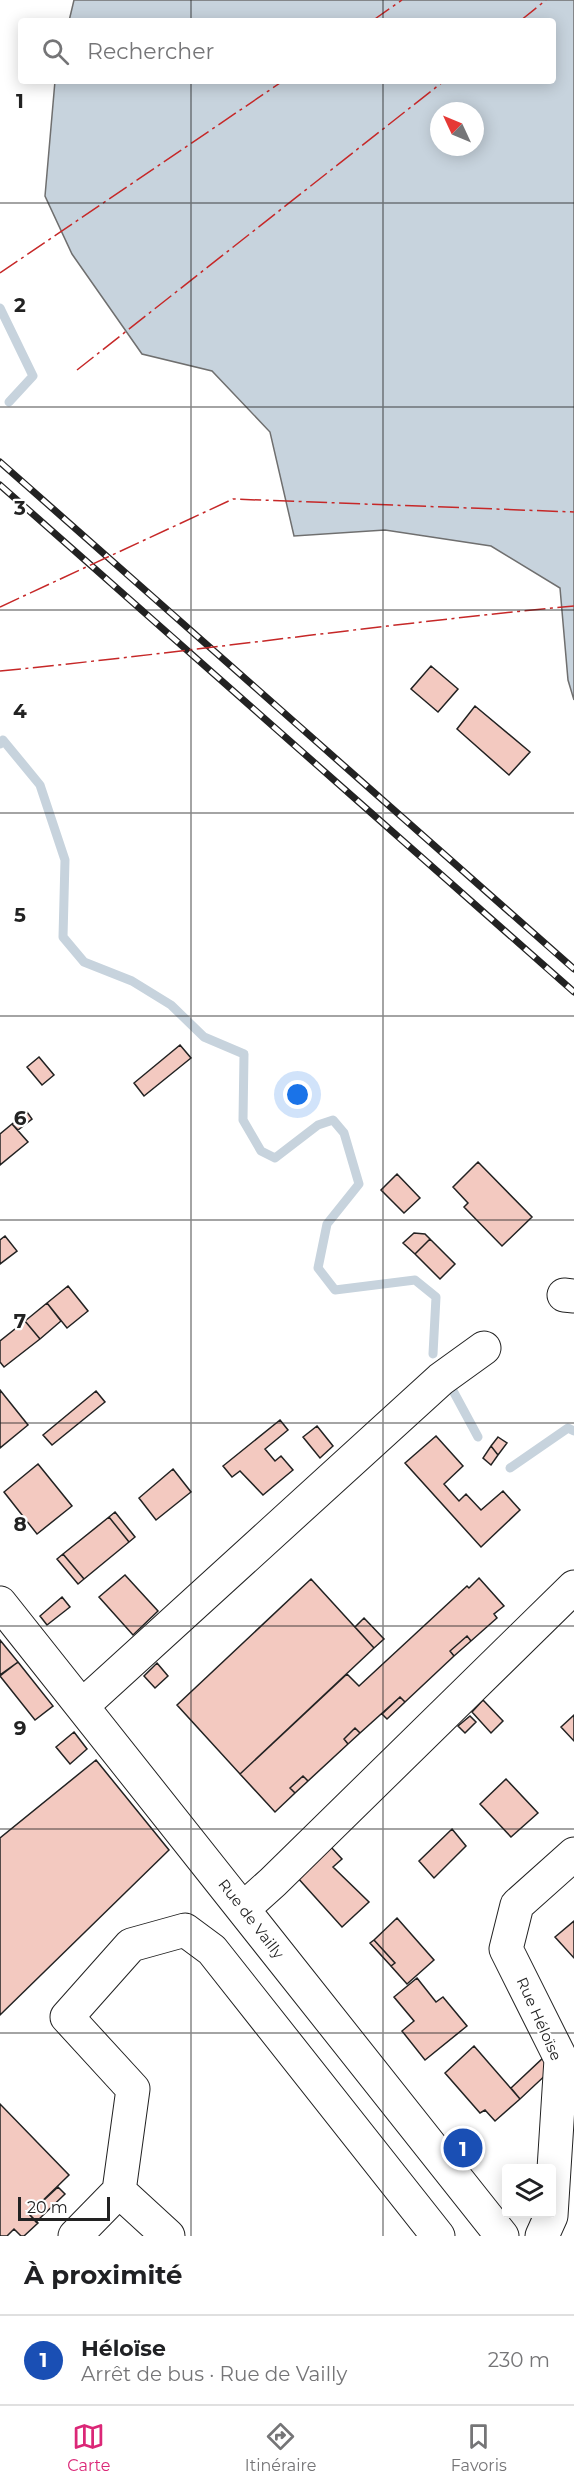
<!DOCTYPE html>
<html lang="fr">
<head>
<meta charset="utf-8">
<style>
	body { margin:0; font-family:Montserrat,sans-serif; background:#f6f6f6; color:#202124 }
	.controls { position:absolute; right:18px; bottom:18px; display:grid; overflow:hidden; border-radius:6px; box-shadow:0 3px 15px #0003 }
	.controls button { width:54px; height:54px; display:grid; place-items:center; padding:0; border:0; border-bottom:2px solid #e0e0e0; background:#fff; color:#202124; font:30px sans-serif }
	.compass { position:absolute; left:430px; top:102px; width:54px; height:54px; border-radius:50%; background:#fff; box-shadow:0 3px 15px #0003; rotate:314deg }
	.scale { position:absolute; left:18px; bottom:15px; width:92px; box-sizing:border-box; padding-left:6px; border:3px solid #222; border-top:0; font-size:16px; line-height:21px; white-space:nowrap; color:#222; -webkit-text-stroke:4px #fff; paint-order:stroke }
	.you { position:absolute; left:298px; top:1095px; width:21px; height:21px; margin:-15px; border:4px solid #fff; border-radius:50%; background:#1a73e8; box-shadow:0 0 0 9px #1a73e833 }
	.badge { display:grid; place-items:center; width:39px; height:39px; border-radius:50%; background:#db2777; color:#fff; font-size:20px; font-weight:700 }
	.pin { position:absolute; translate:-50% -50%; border:3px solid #fff; box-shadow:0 2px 6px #0006 }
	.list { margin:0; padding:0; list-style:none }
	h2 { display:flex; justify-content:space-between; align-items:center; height:78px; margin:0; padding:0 24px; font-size:26px }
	h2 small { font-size:20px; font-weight:400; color:#757577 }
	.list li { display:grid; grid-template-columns:39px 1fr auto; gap:18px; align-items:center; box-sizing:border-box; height:90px; padding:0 24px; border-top:2px solid #e0e0e0 }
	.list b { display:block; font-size:22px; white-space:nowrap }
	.list p { margin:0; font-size:20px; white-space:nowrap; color:#757577 }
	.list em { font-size:20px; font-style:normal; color:#757577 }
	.icon { flex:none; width:33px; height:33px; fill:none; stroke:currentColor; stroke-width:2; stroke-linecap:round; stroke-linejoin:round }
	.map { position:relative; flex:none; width:574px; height:2236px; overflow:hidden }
	.search { position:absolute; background:#fff; box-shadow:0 3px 15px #0003; left:18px; right:18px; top:18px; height:66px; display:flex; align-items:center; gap:15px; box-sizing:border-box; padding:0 21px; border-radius:6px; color:#757577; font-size:22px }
	.sheet { height:168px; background:#fff }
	nav { display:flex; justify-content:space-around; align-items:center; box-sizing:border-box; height:84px; border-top:2px solid #e0e0e0; background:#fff; font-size:16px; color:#757577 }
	nav a { display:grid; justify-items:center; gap:3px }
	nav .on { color:#db2777 }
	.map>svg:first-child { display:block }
</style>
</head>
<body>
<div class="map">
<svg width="574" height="2236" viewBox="0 0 574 2236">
	<rect width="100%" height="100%" fill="#fff"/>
	<path fill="#c7d3dd" stroke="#6f6f6f" stroke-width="1.5" fill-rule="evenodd" d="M 74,0 L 574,0 L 574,700 L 568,680 L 560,588 L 491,546 L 385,530 L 294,536 L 270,432 L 212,371 L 142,354 L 72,254 L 45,196 L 55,81 L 553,81 L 553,21 L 69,21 ZM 439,111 L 475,111 L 475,147 L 439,147 Z"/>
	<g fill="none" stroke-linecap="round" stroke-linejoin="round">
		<path stroke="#c7d3dd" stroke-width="9" d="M 0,308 L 33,376 L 9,402
			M 0,744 L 3,740 L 40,785 L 65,860 L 63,937 L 84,962 L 132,981 L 171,1005 L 204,1037 L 244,1054 L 243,1120 L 261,1151 L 275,1158 L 318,1125 L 333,1120 L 344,1133 L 359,1184 L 327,1224 L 318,1268 L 335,1290 L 415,1280 L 436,1297 L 433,1354
			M 451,1387 L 478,1437
			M 510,1468 L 568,1428 L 574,1431"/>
	</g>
	<path fill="#f3c9c0" stroke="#222" stroke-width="1.5" d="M 431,666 L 458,689 L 438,712 L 411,689 Z
		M 475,706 L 530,752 L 509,775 L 457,729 Z
		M 180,1045 L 191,1058 L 144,1096 L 134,1083 Z
		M 39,1057 L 54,1075 L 42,1085 L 27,1067 Z
		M 27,1112 L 32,1119 L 18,1130 L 12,1124 Z
		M 12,1124 L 28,1142 L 0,1165 L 0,1134 Z
		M 478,1162 L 532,1217 L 502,1246 L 464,1207 L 468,1203 L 453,1187 Z
		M 397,1174 L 420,1198 L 404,1213 L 381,1190 Z
		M 414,1233 L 425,1234 L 430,1239 L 415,1254 L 403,1243 Z
		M 5,1236 L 17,1251 L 0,1264 L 0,1240 Z
		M 430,1239 L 455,1264 L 440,1279 L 415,1254 Z
		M 68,1286 L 88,1311 L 67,1328 L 47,1303 Z
		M 47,1303 L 61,1321 L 40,1339 L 25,1321 Z
		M 25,1321 L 40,1339 L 4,1367 L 0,1362 L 0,1341 Z
		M 0,1390 L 28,1425 L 0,1448 Z
		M 96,1391 L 105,1402 L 52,1445 L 43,1435 Z
		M 280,1420 L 288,1430 L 265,1449 L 275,1461 L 281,1456 L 293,1470 L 263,1495 L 240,1471 L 232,1477 L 223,1466 Z
		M 317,1426 L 333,1446 L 320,1458 L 303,1437 Z
		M 436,1436 L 463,1466 L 444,1484 L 459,1501 L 466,1494 L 481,1510 L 503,1491 L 520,1510 L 481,1547 L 405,1463 Z
		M 498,1437 L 507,1443 L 498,1455 L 491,1446 Z
		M 491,1446 L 498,1455 L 491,1465 L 483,1458 Z
		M 38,1464 L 72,1506 L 37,1534 L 4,1492 Z
		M 173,1469 L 191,1492 L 156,1520 L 139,1498 Z
		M 115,1512 L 135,1537 L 129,1542 L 109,1517 Z
		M 109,1517 L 129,1542 L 84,1579 L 63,1554 Z
		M 63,1554 L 84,1579 L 78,1584 L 57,1559 Z
		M 125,1575 L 158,1611 L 133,1635 L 99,1597 Z
		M 479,1578 L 504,1606 L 494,1614 L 497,1618 L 471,1641 L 467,1636 L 450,1651 L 454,1656 L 405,1702 L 400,1697 L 360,1733 L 355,1728 L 344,1739 L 348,1744 L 308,1781 L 303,1776 L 290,1788 L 295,1793 L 275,1812 L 240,1774 L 347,1674 L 359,1686 L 467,1586 L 469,1588 Z
		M 311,1579 L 374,1648 L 240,1774 L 177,1705 Z
		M 62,1597 L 70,1607 L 47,1625 L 40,1616 Z
		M 364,1618 L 384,1639 L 374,1648 L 355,1627 Z
		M 467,1636 L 471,1641 L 454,1656 L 450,1651 Z
		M 0,1640 L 18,1662 L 0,1675 Z
		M 18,1662 L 53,1706 L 35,1720 L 0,1676 Z
		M 157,1663 L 168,1676 L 155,1688 L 144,1676 Z
		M 400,1697 L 405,1702 L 387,1719 L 382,1714 Z
		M 483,1700 L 503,1721 L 491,1733 L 472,1712 Z
		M 574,1715 L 574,1741 L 561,1727 Z
		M 470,1716 L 476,1722 L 465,1733 L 458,1726 Z
		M 355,1728 L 360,1733 L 348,1744 L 344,1739 Z
		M 74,1732 L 87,1749 L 70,1764 L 56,1747 Z
		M 96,1760 L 169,1850 L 0,2015 L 0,1838 Z
		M 303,1776 L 308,1781 L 295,1793 L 290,1788 Z
		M 506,1779 L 538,1813 L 511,1837 L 480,1804 Z
		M 452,1829 L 466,1846 L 434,1878 L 419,1861 Z
		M 330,1846 L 342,1859 L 333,1867 L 369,1902 L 342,1927 L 297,1877 Z
		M 397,1918 L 434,1960 L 407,1984 L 391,1966 L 395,1963 L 374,1940 Z
		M 574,1921 L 574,1958 L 555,1937 Z
		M 374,1940 L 395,1963 L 391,1966 L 370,1943 Z
		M 417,1978 L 436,2002 L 443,1997 L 467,2026 L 425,2060 L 402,2031 L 414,2021 L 394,1997 Z
		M 474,2046 L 520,2099 L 495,2121 L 485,2110 L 480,2113 L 445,2073 Z
		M 543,2058 L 551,2070 L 520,2099 L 511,2088 Z
		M 0,2104 L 69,2175 L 29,2214 L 38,2223 L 24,2236 L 21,2236 L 14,2229 L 7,2236 L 0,2236 Z
		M 58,2187 L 65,2194 L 36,2222 L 29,2214 Z"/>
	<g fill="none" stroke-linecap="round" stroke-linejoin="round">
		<defs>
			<path id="minor" d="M 564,1295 L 574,1296
				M 0,1603 L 502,2236
				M 82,1706 L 441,1379 L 484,1348
				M 243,1909 L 273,1882 L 574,1587
				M 119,2191 L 133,2089 L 67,2017 L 131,1945 L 185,1930 L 212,1950 L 438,2236
				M 75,2236 L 119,2191 L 168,2236
				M 542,2236 L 551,2216 L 561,2059 L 506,1949 L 517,1905 L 574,1854"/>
		</defs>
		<use href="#minor" stroke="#222" stroke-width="35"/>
		<use href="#minor" stroke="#fff" stroke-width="33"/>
		<defs>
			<path id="rail" d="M 0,462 L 574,969
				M 0,485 L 574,992"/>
		</defs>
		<use href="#rail" stroke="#222" stroke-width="7"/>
		<use href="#rail" stroke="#fff" stroke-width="4.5" stroke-dasharray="14" stroke-linecap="butt"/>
		<path stroke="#c62828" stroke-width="1.5" stroke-dasharray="21 4.5 3 4.5" stroke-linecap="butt" d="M 372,21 L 402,0
			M 520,21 L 546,0
			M 0,273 L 283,81
			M 77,370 L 444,81
			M 0,607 L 233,499 L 574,512
			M 0,671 C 192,652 382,624 574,606"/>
	</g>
	<path fill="none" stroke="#222" stroke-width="1.5" stroke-opacity="0.55" d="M 191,0 L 191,21M 383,0 L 383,21M 191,81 L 191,2236M 383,81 L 383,2236M 0,203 L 574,203M 0,407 L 574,407M 0,610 L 574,610M 0,813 L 574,813M 0,1016 L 574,1016M 0,1220 L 574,1220M 0,1423 L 574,1423M 0,1626 L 574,1626M 0,1829 L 574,1829M 0,2033 L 574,2033"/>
	<g text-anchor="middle" stroke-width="4.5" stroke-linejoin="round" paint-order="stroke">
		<g font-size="15" fill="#222" stroke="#fff">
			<text transform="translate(251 1919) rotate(52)" y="5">Rue de Vailly</text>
			<text transform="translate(539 2019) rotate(66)" y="5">Rue Héloïse</text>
		</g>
	</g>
	<g font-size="20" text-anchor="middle" font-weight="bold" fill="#222" stroke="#fff" stroke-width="4.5" stroke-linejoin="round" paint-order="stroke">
		<text x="20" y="108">1</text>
		<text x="20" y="312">2</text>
		<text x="20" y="515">3</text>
		<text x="20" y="718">4</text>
		<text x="20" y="922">5</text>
		<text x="20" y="1125">6</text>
		<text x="20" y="1328">7</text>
		<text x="20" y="1531">8</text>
		<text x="20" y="1735">9</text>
	</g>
</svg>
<div class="controls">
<button><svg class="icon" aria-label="layers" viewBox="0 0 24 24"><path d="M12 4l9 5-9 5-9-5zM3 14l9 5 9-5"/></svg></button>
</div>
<svg class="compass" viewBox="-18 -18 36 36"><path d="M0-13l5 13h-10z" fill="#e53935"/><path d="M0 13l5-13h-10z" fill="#757577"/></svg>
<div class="scale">20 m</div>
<div class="you"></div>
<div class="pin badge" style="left:463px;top:2148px;background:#1a4fb4">1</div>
<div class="search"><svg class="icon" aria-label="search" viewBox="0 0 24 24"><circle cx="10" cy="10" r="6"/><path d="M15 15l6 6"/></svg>Rechercher</div>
</div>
<section class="sheet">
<h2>À proximité<small></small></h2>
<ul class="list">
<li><span class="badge" style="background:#1a4fb4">1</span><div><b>Héloïse</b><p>Arrêt de bus · Rue de Vailly</p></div><em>230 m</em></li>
</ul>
</section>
<nav>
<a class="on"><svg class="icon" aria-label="map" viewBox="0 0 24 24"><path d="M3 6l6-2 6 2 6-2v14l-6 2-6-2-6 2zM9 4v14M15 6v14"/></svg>Carte</a>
<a><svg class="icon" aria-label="directions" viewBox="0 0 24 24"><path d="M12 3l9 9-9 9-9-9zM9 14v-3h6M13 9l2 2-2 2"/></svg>Itinéraire</a>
<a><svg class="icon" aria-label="saved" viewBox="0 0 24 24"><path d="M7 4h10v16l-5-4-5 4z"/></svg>Favoris</a>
</nav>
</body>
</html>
